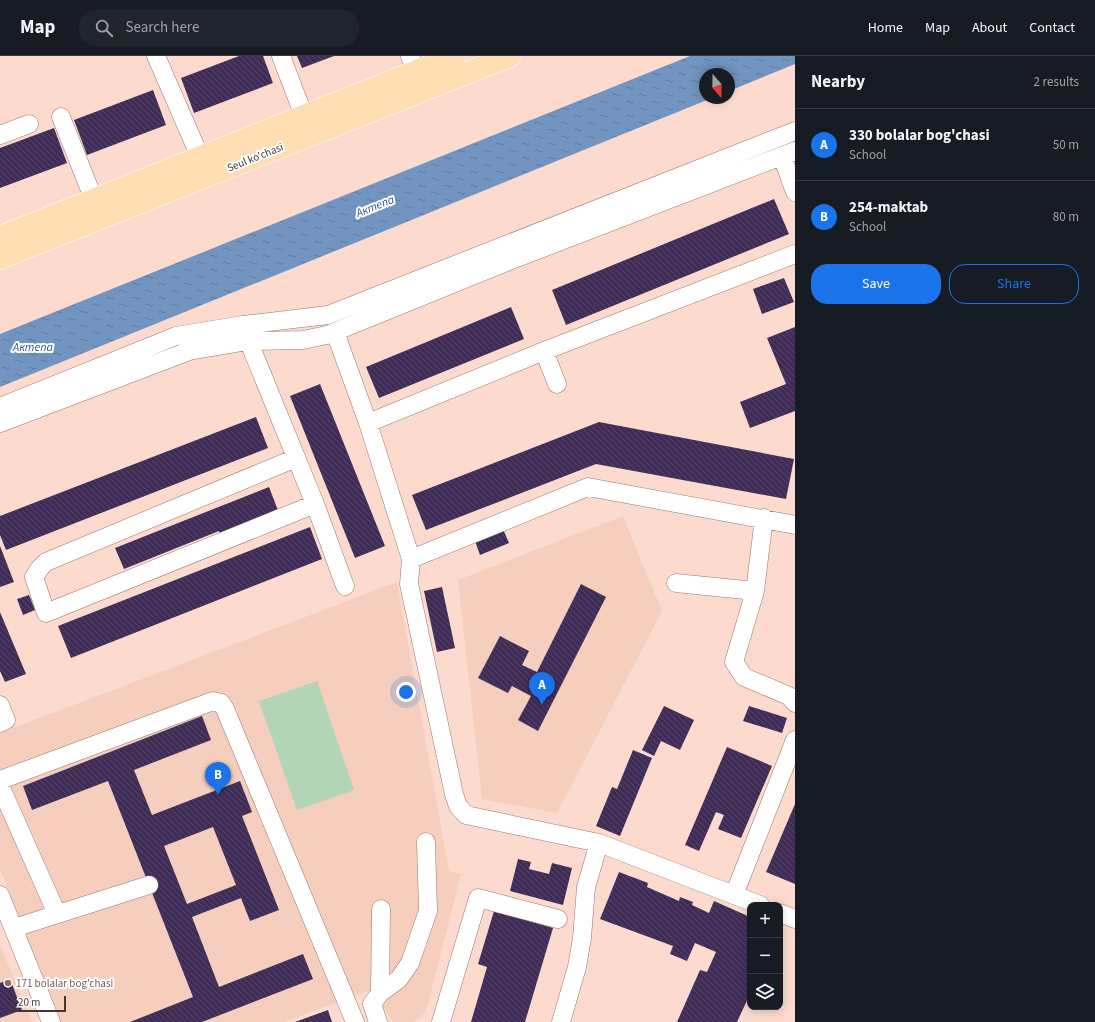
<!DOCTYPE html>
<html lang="en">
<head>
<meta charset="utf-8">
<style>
	body { margin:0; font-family:"Source Sans 3",sans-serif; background:#20242c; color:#f1f3f6 }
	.controls { position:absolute; right:12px; bottom:12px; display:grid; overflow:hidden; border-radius:8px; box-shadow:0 2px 10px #0003 }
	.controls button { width:36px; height:36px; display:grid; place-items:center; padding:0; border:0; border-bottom:1px solid #363941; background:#171b24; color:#f1f3f6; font:20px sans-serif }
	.compass { position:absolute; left:699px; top:12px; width:36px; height:36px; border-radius:50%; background:#171b24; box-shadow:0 2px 10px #0003; rotate:160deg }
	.scale { position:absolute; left:12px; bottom:10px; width:54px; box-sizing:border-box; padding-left:4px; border:2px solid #443731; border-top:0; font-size:11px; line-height:14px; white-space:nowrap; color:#443731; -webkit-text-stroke:3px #fff; paint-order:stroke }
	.you { position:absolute; left:406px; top:636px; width:14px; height:14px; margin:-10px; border:3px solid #fff; border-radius:50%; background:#1a73e8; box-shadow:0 0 0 6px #1a73e833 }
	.badge { display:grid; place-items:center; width:26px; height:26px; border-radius:50%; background:#1a73e8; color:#fff; font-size:13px; font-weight:700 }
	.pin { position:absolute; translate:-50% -33px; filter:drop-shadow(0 1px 2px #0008) }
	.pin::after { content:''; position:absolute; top:21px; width:14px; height:12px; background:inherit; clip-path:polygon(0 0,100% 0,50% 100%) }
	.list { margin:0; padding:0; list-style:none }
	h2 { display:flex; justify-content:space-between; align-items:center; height:52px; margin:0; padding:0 16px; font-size:17px }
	h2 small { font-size:13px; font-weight:400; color:#9ea1a6 }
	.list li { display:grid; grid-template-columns:26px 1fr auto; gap:12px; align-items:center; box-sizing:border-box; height:72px; padding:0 16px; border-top:1px solid #363941 }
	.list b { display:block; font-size:15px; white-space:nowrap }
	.list p { margin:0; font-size:13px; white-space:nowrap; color:#9ea1a6 }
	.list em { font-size:13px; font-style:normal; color:#9ea1a6 }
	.actions { display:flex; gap:8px; padding:12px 16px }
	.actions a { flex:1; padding:9px 0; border:1px solid #1a73e8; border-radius:16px; text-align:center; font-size:14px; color:#1a73e8 }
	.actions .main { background:#1a73e8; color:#fff }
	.icon { flex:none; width:22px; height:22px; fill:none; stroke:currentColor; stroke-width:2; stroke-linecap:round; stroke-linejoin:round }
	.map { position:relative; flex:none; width:795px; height:966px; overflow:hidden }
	header { display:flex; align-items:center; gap:24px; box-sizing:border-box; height:56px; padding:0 20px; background:#171b24; border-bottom:1px solid #363941 }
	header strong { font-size:19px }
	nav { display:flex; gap:22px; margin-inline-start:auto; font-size:14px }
	.search { width:280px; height:36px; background:#20242c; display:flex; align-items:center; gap:10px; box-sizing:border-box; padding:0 14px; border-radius:16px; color:#9ea1a6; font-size:15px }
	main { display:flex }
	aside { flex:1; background:#171b24 }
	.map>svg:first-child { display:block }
</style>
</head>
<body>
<header>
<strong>Map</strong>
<div class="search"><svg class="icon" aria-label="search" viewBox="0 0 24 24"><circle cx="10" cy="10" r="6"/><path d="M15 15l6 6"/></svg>Search here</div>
<nav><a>Home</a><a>Map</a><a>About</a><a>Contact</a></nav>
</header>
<main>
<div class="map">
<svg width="795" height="966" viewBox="0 0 795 966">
	<defs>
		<pattern id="water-ripples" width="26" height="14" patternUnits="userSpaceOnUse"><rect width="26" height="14" fill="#7194c0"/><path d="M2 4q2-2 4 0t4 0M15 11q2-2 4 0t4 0" fill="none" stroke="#5e7a9d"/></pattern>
		<pattern id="building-back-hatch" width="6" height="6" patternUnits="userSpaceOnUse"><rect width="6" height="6" fill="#3f2d58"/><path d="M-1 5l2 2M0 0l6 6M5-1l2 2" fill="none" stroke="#534468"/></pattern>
	</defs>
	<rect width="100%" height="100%" fill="#fcdbce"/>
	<path fill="#f5cebd" d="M 623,460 L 662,555 L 557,757 L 482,743 L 458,524 Z
		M 397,526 L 449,815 L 461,818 L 426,956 L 414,966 L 393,966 L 371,934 L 284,966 L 61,966 L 0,813 L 0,677 Z
		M 0,889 L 32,966 L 0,966 Z"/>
	<path fill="#b4d4b8" d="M 317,625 L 354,734 L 297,754 L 259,645 Z"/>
	<path fill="url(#water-ripples)" d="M 690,0 L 795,0 L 795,8 L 729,35 L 729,18 L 705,18 L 705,42 L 712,42 L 0,331 L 0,278 Z"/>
	<path fill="url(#building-back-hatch)" fill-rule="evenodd" d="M 239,0 L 263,0 L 273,27 L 194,57 L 181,22 Z
		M 297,0 L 334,0 L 302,12 Z
		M 153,34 L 166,69 L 87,99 L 74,64 Z
		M 54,72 L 67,107 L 0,132 L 0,92 Z
		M 774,143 L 789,178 L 566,269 L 552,234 Z
		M 784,222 L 794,246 L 762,258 L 753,233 Z
		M 511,251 L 524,283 L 379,342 L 366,311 Z
		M 795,271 L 795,355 L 750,372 L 740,346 L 786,328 L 767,282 Z
		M 320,328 L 385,490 L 355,502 L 290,340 Z
		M 256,361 L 268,392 L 6,494 L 0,479 L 0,460 Z
		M 599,366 L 794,403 L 786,443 L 596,408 L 426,474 L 412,439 Z
		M 269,431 L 279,457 L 221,480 L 219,475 L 124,513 L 115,492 Z
		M 310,471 L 322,503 L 71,602 L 58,570 Z
		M 503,473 L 509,487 L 480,499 L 475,485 Z
		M 0,490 L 14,526 L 0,531 Z
		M 581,528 L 606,541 L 538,675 L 518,664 L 531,640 L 512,630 L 508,637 L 478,622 L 500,580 L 529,595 L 522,609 L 537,616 Z
		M 442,531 L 455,592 L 437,596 L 424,535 Z
		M 29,539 L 35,554 L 23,559 L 17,543 Z
		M 0,556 L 26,618 L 5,626 L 0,615 Z
		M 664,650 L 694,664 L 680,694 L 661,685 L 654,700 L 642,694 Z
		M 749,650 L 787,662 L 782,677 L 743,665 Z
		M 202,660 L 211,684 L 134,714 L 152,759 L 240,725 L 252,756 L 242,760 L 279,854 L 250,865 L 241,842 L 192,861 L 219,931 L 303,898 L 313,923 L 202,966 L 130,966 L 193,941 L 108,725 L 32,754 L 23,730 ZM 213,771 L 236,829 L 187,848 L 164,790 Z
		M 727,691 L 772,710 L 741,782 L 718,773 L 724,759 L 716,756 L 699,795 L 685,789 Z
		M 633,694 L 652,702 L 620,780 L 596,770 L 612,731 L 617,733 Z
		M 795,748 L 795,828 L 766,816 Z
		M 518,803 L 531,806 L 529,813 L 549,818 L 552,807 L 572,812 L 563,849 L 510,835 Z
		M 619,816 L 648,827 L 647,831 L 679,845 L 680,841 L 693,846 L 692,849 L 709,857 L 714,845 L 750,861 L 750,938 L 737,966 L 677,966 L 700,914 L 707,916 L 716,896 L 695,887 L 687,905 L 670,898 L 673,890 L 600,863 Z
		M 494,855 L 553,872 L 525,966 L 471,966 L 487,911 L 478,908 Z
		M 10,923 L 22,954 L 0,962 L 0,927 Z
		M 328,954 L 332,966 L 295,966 Z"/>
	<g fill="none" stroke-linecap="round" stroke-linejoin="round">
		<defs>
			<path id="minor" d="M 156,0 L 200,101
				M 281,0 L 304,60
				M 410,0 L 421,27
				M 61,61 L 94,144
				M 0,79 L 29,68
				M 782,100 L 795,136
				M 244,274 L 315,448 L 345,530
				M 335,276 L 368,367 L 411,503 L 409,528 L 454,738 L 458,750 L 466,759 L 599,787 L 760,849
				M 544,295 L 557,328
				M 0,351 L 176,280 L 243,269 L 328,259 L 795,75
				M 0,367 L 189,295 L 248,285 L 303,284 L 327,279 L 509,205 L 795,95
				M 368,367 L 544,295 L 795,198
				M 296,402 L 46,506 L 40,512 L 34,521 L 46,557 L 315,448
				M 764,462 L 755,535 L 734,606 L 744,621 L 789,640 L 795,647
				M 411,503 L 588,431 L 795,469
				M 676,527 L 755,535
				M 0,649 L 6,664 L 0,667
				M 0,839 L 51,966
				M 734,839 L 795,684
				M 780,857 L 795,863
				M 57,858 L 1,732 L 1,727 L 3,723 L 213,645 L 221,647 L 225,653 L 355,966
				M 14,872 L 149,829
				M 380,937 L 381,853
				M 378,966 L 372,948 L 380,937 L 399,923 L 410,907 L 428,855 L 426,786
				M 441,966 L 478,842 L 558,863
				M 561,966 L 577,911 L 582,882 L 586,831 L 599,787"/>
			<path id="major" d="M 0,181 L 455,0
				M 0,202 L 510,0"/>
		</defs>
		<use href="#minor" stroke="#96796c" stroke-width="19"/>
		<use href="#major" stroke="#fff" stroke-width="23"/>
		<use href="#minor" stroke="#fff" stroke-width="18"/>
		<use href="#major" stroke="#fedeb2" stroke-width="22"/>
	</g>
	<circle fill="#8d6e63" stroke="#fff" stroke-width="1.5" cx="8" cy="927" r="4"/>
	<g text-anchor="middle" stroke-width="4" stroke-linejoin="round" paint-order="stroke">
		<g font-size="11" fill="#443731" stroke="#fff">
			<text transform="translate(255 101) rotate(-22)" y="4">Seul ko'chasi</text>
		</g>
		<g font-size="11" fill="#785e54" stroke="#fff" text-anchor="start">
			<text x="16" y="931">171 bolalar bog'chasi</text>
		</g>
		<g font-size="12" font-style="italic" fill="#295891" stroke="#fff">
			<text transform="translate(375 150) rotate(-22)" y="4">Актепа</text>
			<text x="33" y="295">Актепа</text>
		</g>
	</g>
</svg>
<div class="controls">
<button>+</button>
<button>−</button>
<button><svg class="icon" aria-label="layers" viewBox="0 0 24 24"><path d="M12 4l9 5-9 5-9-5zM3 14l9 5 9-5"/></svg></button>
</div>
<svg class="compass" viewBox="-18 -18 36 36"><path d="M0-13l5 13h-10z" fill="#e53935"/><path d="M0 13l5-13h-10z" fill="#9ea1a6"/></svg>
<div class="scale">20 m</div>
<div class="you"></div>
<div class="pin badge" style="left:542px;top:649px">A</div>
<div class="pin badge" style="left:218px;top:739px">B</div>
</div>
<aside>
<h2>Nearby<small>2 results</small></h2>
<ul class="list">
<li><span class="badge">A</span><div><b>330 bolalar bog'chasi</b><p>School</p></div><em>50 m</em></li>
<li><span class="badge">B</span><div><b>254-maktab</b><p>School</p></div><em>80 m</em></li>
</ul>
<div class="actions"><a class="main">Save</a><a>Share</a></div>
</aside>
</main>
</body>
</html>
